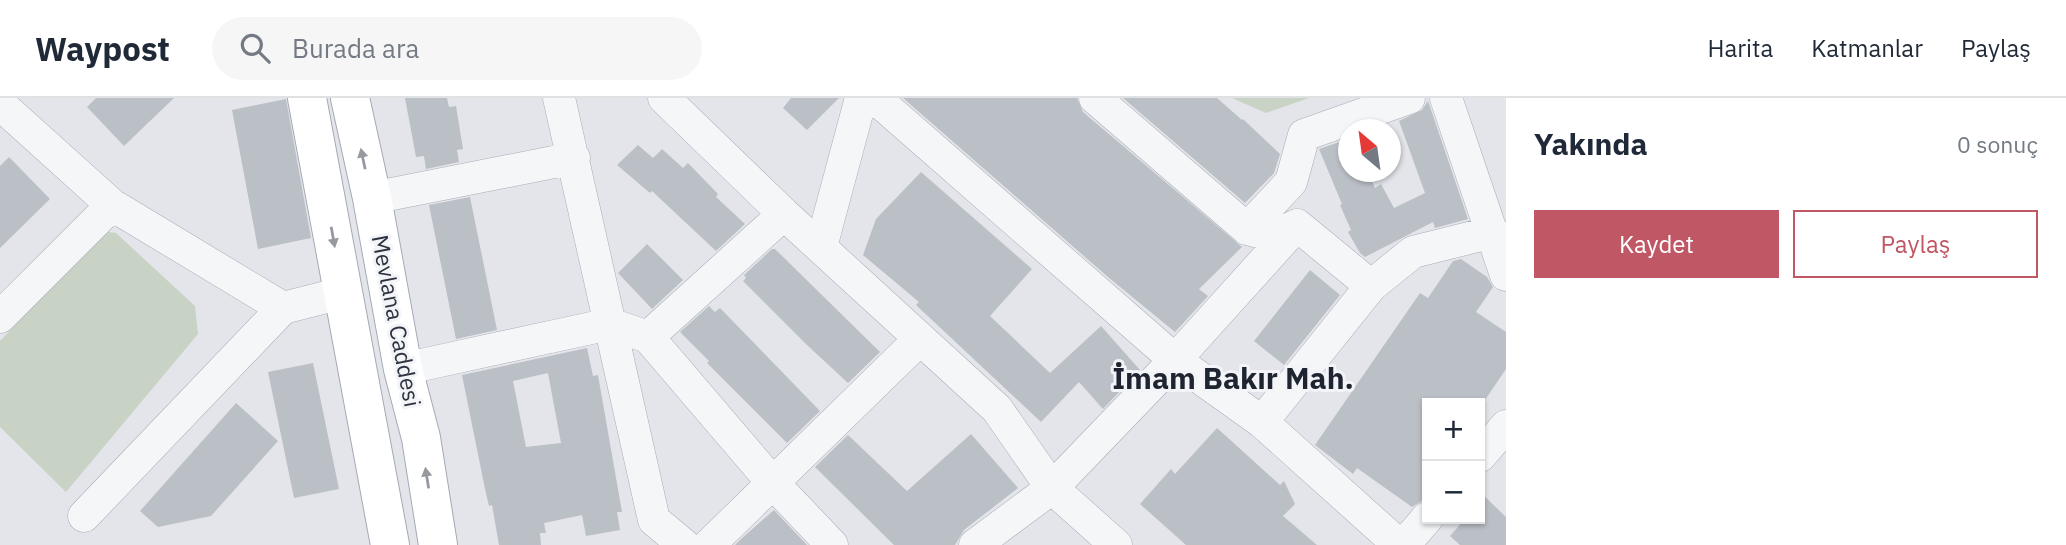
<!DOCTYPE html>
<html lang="tr">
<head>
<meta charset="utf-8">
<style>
	body { margin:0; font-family:"IBM Plex Sans",sans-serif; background:#f6f6f7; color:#1f2937 }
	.controls { position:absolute; right:21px; bottom:21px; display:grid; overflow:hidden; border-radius:0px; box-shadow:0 2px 5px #0004 }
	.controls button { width:63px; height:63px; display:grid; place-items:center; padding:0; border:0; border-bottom:2px solid #e0e1e3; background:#fff; color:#1f2937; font:35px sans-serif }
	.compass { position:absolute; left:1338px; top:21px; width:63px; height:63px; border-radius:50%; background:#fff; box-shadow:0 2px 5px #0004; rotate:331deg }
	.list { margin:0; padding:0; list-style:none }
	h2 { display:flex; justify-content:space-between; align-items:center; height:91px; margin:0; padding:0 28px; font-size:30px }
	h2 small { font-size:23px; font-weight:400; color:#747a83 }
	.actions { display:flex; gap:14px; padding:21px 28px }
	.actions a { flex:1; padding:16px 0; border:2px solid #c05764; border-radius:0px; text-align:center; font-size:24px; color:#c05764 }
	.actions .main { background:#c05764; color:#fff }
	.icon { flex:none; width:38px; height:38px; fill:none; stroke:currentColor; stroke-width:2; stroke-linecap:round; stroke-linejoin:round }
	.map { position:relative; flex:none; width:1506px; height:447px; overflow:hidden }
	header { display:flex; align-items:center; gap:42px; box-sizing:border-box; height:98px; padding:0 35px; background:#fff; border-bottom:2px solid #e0e1e3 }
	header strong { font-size:33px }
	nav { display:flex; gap:38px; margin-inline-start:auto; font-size:24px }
	.search { width:490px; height:63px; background:#f6f6f7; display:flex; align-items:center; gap:18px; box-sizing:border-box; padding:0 24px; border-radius:38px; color:#747a83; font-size:26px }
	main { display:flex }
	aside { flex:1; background:#fff }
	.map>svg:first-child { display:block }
</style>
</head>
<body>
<header>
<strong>Waypost</strong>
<div class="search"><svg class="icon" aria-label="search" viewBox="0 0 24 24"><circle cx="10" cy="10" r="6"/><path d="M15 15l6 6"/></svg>Burada ara</div>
<nav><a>Harita</a><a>Katmanlar</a><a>Paylaş</a></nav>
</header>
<main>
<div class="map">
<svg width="1506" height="447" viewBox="0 0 1506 447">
	<rect width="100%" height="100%" fill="#e3e5ea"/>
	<path fill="#c8d3c5" d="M 1232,0 L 1309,0 L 1266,15 Z
		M 108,134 L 116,135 L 195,208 L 198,236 L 66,394 L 0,329 L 0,243 L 102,137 Z"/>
	<path fill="#bbbfc6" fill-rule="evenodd" d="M 96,0 L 174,0 L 124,48 L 87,9 Z
		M 405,0 L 447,0 L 449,9 L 456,8 L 463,51 L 457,52 L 459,64 L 426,71 L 424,58 L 416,59 Z
		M 791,0 L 839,0 L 807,32 L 783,10 Z
		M 903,0 L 1077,0 L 1083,14 L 1242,149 L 1199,191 L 1208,198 L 1175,234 L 1108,179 Z
		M 1123,0 L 1217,0 L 1242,22 L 1243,21 L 1280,56 L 1274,75 L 1245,105 Z
		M 286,1 L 311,140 L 258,151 L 232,12 Z
		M 1428,3 L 1468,121 L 1435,130 L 1433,124 L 1365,159 L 1360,155 L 1348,134 L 1351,132 L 1340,107 L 1342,106 L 1319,51 L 1348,41 L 1348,74 L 1368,74 L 1375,90 L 1381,86 L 1394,110 L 1425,95 L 1399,23 L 1422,12 Z
		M 638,47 L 653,60 L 662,51 L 683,70 L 688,65 L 718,96 L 716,99 L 745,126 L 716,153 L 652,93 L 650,95 L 617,67 Z
		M 9,59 L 50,101 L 0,150 L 0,68 Z
		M 921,74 L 1032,171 L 990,218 L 1050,275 L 1101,228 L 1140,272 L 1103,311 L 1079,284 L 1041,324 L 916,207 L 919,204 L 863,157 L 876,121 Z
		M 470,99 L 497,232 L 456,241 L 429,107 Z
		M 647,146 L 683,182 L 652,211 L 618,175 Z
		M 772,151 L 775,151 L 880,254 L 848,285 L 807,247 L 743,183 L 746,180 L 744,177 Z
		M 1461,161 L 1487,179 L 1493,189 L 1476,214 L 1506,234 L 1506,271 L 1483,305 L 1427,305 L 1427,396 L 1423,402 L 1412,409 L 1357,370 L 1353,376 L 1315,347 L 1420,195 L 1428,200 L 1453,163 Z
		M 1310,172 L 1340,197 L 1284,267 L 1254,243 Z
		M 709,208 L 715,214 L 720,210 L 820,313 L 787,345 L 707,265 L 709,263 L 680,234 Z
		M 587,250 L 593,278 L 598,277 L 622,414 L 617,414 L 620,432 L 586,438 L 582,417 L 544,425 L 546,435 L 540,435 L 541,447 L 499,447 L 492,407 L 489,408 L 485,391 L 462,277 ZM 548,275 L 561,345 L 526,349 L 513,283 Z
		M 313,265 L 339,391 L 294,400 L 268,274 Z
		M 236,305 L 278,343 L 211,418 L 158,429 L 140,413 Z
		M 1217,330 L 1280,387 L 1284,383 L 1295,406 L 1283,418 L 1317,447 L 1186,447 L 1140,406 L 1171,371 L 1175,376 Z
		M 971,336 L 1018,390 L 964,432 L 955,447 L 894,447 L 815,369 L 848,337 L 907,393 Z
		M 1480,394 L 1506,419 L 1506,447 L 1460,447 L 1450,438 L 1465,421 L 1480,421 Z
		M 774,412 L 807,447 L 735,447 L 741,441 Z"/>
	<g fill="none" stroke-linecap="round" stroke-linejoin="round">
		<defs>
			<path id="minor" d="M 559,0 L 654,422 L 684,447
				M 664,0 L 784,116 L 997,311 L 1052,390 L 1116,447
				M 875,0 L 1175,262 L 1262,324 L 1399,447
				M 1095,0 L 1247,131 L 1275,138 L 1297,127 L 1371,188 L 1262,324
				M 1446,0 L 1506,177
				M 0,6 L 112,107 L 283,210 L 342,195
				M 372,100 L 574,60
				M 1247,131 L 1291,84 L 1304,37 L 1409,0
				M 821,149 L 861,0
				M 1371,188 L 1413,154 L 1493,134
				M 0,219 L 112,107
				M 648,239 L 784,116
				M 403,271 L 610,226 L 648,239 L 772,384 L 832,447
				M 1480,358 L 1506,328
				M 84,418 L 283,210
				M 709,447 L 920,241
				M 975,447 L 1052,390 L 1175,262 L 1296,128
				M 1404,447 L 1427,420"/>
			<path id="major" d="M 307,0 L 390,447
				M 350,0 L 372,100 L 403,271 L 421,340 L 438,447"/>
		</defs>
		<use href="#minor" stroke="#a9acb4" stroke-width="33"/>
		<use href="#major" stroke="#a4aab4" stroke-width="40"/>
		<use href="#minor" stroke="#f5f6f8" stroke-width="32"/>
		<use href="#major" stroke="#fff" stroke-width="38"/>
	</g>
	<defs><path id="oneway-solid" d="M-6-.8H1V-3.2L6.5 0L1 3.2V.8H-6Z" transform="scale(1.75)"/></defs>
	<g fill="#9699a0">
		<use href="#oneway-solid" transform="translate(363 61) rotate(-102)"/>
		<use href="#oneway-solid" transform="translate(333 139) rotate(80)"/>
		<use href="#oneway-solid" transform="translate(427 380) rotate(-99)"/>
	</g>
	<g text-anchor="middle" stroke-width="6" stroke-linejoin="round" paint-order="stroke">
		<g font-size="23" fill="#2d3340" stroke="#f3f4f7">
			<text transform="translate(396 223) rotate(79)" y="8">Mevlana Caddesi</text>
		</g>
		<g font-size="30" font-weight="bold" fill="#1f2431" stroke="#f3f4f7">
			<text x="1233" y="291">İmam Bakır Mah.</text>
		</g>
	</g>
</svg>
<div class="controls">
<button>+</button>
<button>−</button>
</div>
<svg class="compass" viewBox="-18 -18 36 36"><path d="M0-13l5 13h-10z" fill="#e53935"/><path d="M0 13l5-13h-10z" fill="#747a83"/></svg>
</div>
<aside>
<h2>Yakında<small>0 sonuç</small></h2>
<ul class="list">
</ul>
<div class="actions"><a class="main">Kaydet</a><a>Paylaş</a></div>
</aside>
</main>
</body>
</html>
